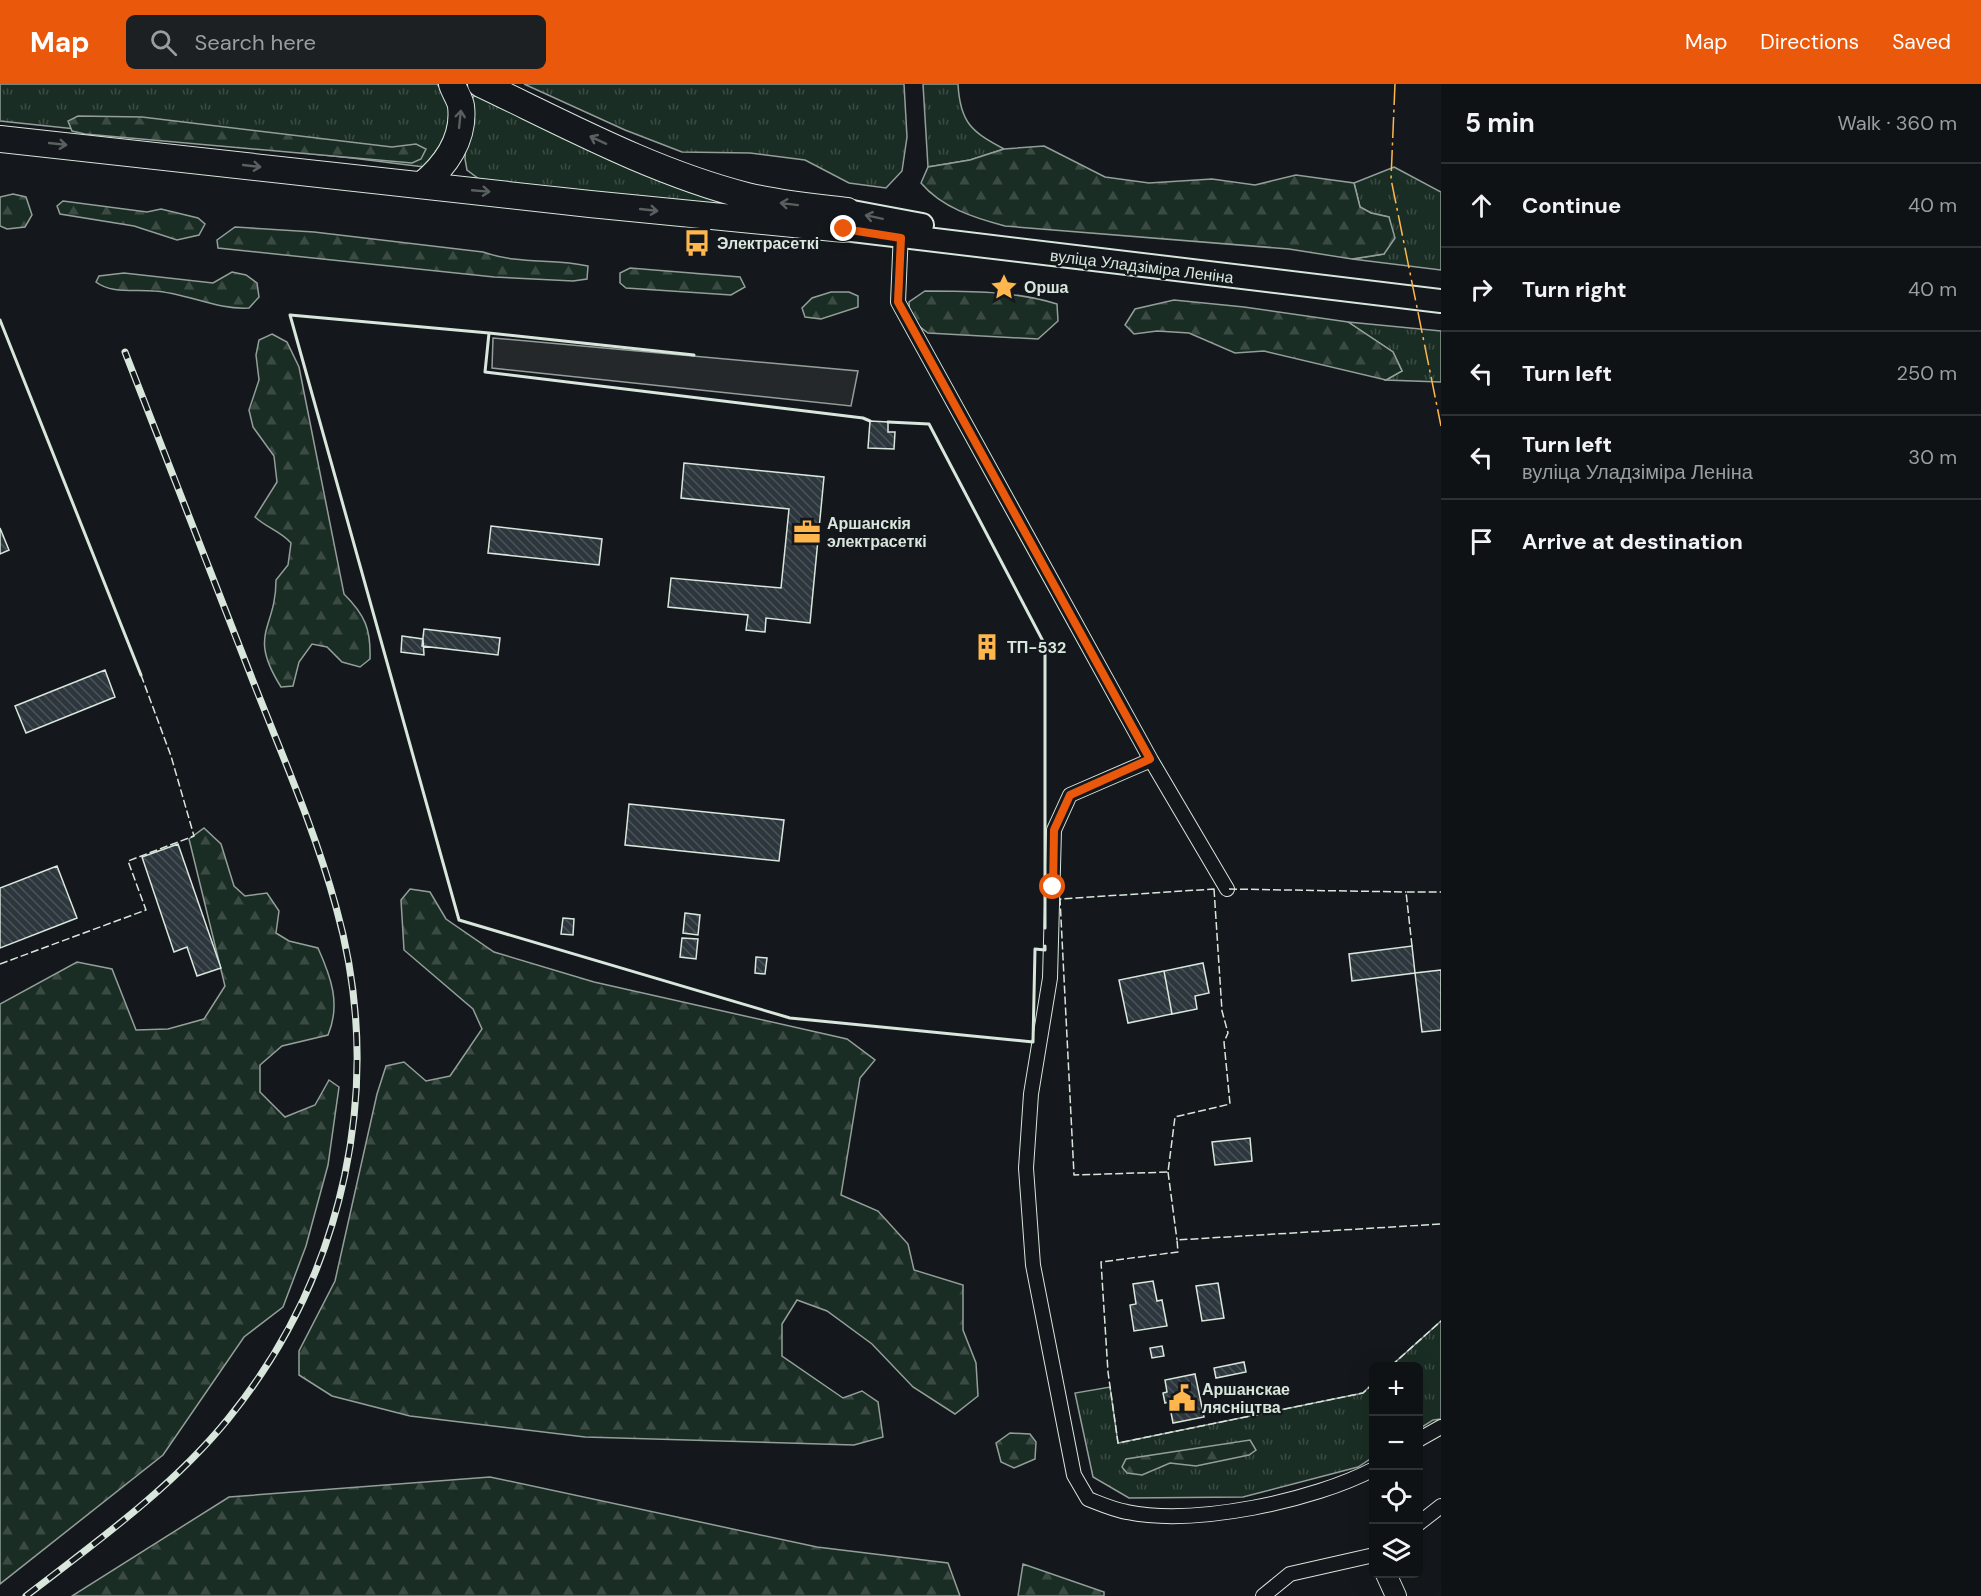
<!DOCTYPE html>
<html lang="en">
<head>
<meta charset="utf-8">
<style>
	body { margin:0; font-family:"DM Sans",sans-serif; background:#1d2022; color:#f1f3f6 }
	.controls { position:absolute; right:18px; bottom:18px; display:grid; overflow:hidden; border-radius:9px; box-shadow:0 6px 24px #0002 }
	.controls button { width:54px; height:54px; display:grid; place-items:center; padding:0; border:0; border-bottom:2px solid #2f3234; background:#0f1215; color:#f1f3f6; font:30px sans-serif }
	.stop { position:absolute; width:18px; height:18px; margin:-14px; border:4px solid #ea580c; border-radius:50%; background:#fff }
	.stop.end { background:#ea580c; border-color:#fff; box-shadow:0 2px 6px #0008 }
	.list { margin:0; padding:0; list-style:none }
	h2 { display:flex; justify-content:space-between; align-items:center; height:78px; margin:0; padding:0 24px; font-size:26px }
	h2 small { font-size:20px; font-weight:400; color:#9b9ea0 }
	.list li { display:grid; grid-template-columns:39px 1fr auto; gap:18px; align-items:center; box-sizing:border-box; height:84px; padding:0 24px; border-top:2px solid #2f3234 }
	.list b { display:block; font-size:22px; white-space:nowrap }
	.list p { margin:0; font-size:20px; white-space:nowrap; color:#9b9ea0 }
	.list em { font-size:20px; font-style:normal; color:#9b9ea0 }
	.icon { flex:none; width:33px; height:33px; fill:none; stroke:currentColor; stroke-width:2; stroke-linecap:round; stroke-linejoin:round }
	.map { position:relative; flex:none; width:1441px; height:1512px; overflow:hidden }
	header { display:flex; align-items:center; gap:36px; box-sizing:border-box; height:84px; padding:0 30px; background:#ea580c; color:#fff }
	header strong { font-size:28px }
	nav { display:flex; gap:33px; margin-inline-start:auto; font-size:21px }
	.search { width:420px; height:54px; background:#1d2022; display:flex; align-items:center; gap:15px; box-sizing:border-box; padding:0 21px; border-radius:9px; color:#9b9ea0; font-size:22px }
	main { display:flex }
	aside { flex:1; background:#0f1215 }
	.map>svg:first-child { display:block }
</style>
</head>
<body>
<header>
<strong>Map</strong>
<div class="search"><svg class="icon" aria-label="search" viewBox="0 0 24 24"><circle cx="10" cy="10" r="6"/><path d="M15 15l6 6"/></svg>Search here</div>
<nav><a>Map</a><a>Directions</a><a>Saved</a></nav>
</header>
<main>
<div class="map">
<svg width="1441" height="1512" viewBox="0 0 1441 1512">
	<defs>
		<pattern id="grass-tufts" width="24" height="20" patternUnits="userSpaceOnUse" patternTransform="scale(1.5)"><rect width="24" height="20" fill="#1a2d24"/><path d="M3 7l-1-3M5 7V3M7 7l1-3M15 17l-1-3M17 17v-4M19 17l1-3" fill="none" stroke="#3b4b43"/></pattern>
		<pattern id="forest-firs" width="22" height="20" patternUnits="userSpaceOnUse" patternTransform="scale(1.5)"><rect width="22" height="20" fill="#1a2d24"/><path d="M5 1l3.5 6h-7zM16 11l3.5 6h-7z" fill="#3b4b43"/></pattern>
		<pattern id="building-back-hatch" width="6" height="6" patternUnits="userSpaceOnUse" patternTransform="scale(1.5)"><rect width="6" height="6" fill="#2c363c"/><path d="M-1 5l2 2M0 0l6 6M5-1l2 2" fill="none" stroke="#4a5358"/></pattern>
	</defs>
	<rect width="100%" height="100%" fill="#14181c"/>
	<path fill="url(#grass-tufts)" stroke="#939e99" stroke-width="1.5" d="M 0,0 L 437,0 L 449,15 L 449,62 L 424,83 L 352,74 L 0,37 Z
		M 524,0 L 904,0 L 907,53 L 902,87 L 886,104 L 849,99 L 805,76 L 750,69 L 682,68 L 625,46 Z
		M 923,0 L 958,0 C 960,39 972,48 1004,65 L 970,76 L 928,83 Z
		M 480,11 L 744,125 L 479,95 L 467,86 L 465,75 L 468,20 L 474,12 Z
		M 1394,83 L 1441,108 L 1441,186 L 1352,175 L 1384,170 L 1389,133 L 1371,129 L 1360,123 L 1354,99 Z
		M 1348,238 L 1441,247 L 1441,298 L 1386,296 L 1402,287 L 1393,268 Z
		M 1441,1237 L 1441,1335 L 1433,1336 L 1419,1345 L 1418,1282 L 1391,1282 Z
		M 1373,1299 L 1373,1373 L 1358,1383 L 1243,1413 L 1129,1414 L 1093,1393 L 1075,1309 L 1110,1303 L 1118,1359 L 1363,1309 Z"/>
	<path fill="url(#forest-firs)" stroke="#939e99" stroke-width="1.5" d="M 78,32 L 142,33 L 392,63 L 416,60 L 426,65 L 421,75 L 412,79 L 85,50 L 72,47 L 68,37 Z
		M 1044,62 L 1105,93 L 1149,99 L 1212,95 L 1255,101 L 1296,91 L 1354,99 L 1360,123 L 1371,129 L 1389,133 L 1395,154 L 1384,170 L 1352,175 L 1289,165 L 1005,142 C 975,134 942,124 921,99 L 928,83 L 970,76 L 1004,65 Z
		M 13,110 L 26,113 L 32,131 L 25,143 L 7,145 L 0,142 L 0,113 Z
		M 63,117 L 147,128 L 161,125 L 198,134 L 205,140 L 199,151 L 177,156 L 134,142 L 60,130 L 57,122 Z
		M 235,143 L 314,148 L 483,168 C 520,181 552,174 588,182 L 587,195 L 573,197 L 494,193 L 218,164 L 217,156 Z
		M 630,184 L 740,193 L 745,203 L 731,211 L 626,204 L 620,199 L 620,189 Z
		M 232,188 L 246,191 L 257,199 L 259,213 L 249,224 C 216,226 187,209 154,207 C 136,205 111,210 96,198 L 99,192 L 124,189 L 213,199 Z
		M 925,207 C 968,207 1016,207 1057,220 L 1058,237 L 1038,255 L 928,249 L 910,235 L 909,218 Z
		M 831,208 L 849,208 L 858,212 L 858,223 L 821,235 L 805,233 L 802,224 L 812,214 Z
		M 1174,216 L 1244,223 L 1348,238 L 1393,268 L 1402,287 L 1386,296 L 1264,267 L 1235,269 L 1189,249 L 1157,247 L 1134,250 L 1125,241 L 1135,225 Z
		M 272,250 L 287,258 L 299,283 L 344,510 C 365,531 371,545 370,575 L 360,583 L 342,578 L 327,563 L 312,560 L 299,578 L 293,602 L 281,603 C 247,549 276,546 276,496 L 288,481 L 291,459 C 280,447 267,444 255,433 L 277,398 L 274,372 L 253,343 L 249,326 L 259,296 L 256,271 L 259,256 Z
		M 204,744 L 221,760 L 234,802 L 245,812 L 267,809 L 279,827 L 276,849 L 289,857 L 318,864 C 331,893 341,920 328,951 L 282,962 L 260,981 L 260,1008 L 285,1033 L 315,1021 L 329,996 L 339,1003 L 328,1081 L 306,1162 L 283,1223 L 244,1253 L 163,1371 L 0,1500 L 0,920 L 77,878 L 112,885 L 136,946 L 168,945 L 204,935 L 225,902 L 189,755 Z
		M 410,805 L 430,808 L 446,835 L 494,868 L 594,898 L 847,955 L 875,976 L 860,994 L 841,1111 L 878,1127 L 908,1160 L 914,1186 L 963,1201 L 963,1246 L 976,1279 L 978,1312 L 955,1330 L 913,1303 L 872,1260 L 827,1227 L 797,1216 L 782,1240 L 782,1272 L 843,1314 L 862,1307 L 878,1318 L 883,1353 L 854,1361 L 585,1353 L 410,1332 L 332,1312 L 299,1291 L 299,1267 L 335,1197 L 377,1010 L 386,982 L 404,978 L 426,997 L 450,992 L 482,945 L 473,925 L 404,866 L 401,816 Z
		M 1010,1349 L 1030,1350 L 1036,1358 L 1035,1375 L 1014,1384 L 1001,1378 L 996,1359 Z
		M 1250,1356 L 1256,1366 L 1249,1371 L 1196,1382 L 1170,1379 L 1142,1391 L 1127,1389 L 1122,1383 L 1126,1375 Z
		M 490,1393 L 817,1463 L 948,1479 L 960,1512 L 72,1512 L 229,1413 Z
		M 1023,1480 L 1104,1508 L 1104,1512 L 1018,1512 Z"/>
	<path fill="#24282b" stroke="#939e99" stroke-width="1.5" d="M 493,254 L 858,287 L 851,322 L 492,284 Z"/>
	<path fill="url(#building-back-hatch)" stroke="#d8e6dc" stroke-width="1.5" d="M 870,337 L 888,338 L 888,348 L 895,348 L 894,365 L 868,364 Z
		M 684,379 L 824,393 L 810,539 L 766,534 L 765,548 L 746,546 L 748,531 L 668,523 L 671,494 L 781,504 L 789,425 L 681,414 Z
		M 491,442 L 602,455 L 599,481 L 488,469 Z
		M 0,444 L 9,466 L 0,470 Z
		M 424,545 L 500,554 L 498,571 L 422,562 Z
		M 982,550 L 996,552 L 993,576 L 979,575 Z
		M 402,552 L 423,555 L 424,571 L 401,568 Z
		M 105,586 L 115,613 L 26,649 L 15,622 Z
		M 629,720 L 784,736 L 779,777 L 625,761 Z
		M 178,760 L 221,884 L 197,892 L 187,863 L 174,868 L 142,773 Z
		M 57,782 L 77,834 L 0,864 L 0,804 Z
		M 685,829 L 700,831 L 698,851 L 683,849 Z
		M 563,834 L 574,835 L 573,851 L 561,850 Z
		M 682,854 L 698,855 L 696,875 L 680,873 Z
		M 1412,862 L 1415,889 L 1352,897 L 1349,870 Z
		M 756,873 L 767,874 L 765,890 L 755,889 Z
		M 1203,879 L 1209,909 L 1195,912 L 1197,925 L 1172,930 L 1164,887 Z
		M 1441,886 L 1441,946 L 1422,948 L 1415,889 Z
		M 1164,887 L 1172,930 L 1128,939 L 1119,896 Z
		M 1250,1054 L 1252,1077 L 1215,1081 L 1212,1058 Z
		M 1153,1197 L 1157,1217 L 1162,1216 L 1167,1242 L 1134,1247 L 1130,1221 L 1136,1220 L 1133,1200 Z
		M 1218,1199 L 1224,1234 L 1202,1237 L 1196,1202 Z
		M 1162,1262 L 1164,1272 L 1152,1274 L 1150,1264 Z
		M 1244,1278 L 1246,1288 L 1216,1294 L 1214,1284 Z
		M 1195,1290 L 1204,1333 L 1173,1339 L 1169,1318 L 1165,1319 L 1163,1309 L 1167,1308 L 1165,1296 Z"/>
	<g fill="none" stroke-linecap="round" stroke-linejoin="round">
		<defs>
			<path id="street" d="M 901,147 L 898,218 L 1151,676 L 1227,805
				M 1151,676 L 1070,711 L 1054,746 L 1050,894 L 1031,1010 L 1026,1084 L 1033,1181 L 1074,1391 L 1088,1415 C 1101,1420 1114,1426 1127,1428 C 1195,1442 1313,1417 1374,1385
				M 1418,1356 L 1441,1343
				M 1418,1440 L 1441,1422
				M 1263,1512 L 1290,1490 L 1374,1471"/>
			<path id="secondary" d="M 1386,1490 L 1396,1512"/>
			<path id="primary" d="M 847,127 L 922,141
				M 844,145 L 1441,217"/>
			<path id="highway" d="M 481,0 C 567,41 653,88 747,112 C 780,120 813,123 847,127
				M 0,55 L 590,120 L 844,145
				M 422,101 C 445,82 465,55 461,22 C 460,15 454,7 452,0"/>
		</defs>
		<use href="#street" stroke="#d8e6dc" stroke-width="16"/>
		<use href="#secondary" stroke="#d8e6dc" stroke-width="22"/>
		<use href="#primary" stroke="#d8e6dc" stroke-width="26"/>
		<use href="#highway" stroke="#d8e6dc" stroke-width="28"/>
		<use href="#street" stroke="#14181c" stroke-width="14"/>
		<use href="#secondary" stroke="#14181c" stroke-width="20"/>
		<use href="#primary" stroke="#14181c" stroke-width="22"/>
		<use href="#highway" stroke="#14181c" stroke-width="26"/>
		<defs>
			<path id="rail" d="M 26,1512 C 96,1458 172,1404 228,1335 C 345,1191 386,1001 336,823 C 315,746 282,671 253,597 C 210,487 168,378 125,268"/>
		</defs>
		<use href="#rail" stroke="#d8e6dc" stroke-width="7"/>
		<use href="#rail" stroke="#14181c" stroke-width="4.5" stroke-dasharray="14" stroke-linecap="butt"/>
		<path stroke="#d8e6dc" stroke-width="1.5" stroke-dasharray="8 3" stroke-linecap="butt" d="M 1214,805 L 1222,927 L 1228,949 L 1224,958 L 1230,1020 L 1175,1033 L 1168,1088 L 1074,1091 L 1060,815 Z
			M 1229,805 L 1406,808
			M 1412,862 L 1406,808 L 1441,808
			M 0,880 L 146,826 L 128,777 L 194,752 L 171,672 L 141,591
			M 1168,1088 L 1177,1156
			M 1391,1282 L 1441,1237
			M 1374,1299 L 1363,1309 L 1118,1359 L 1108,1288 L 1101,1178 L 1178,1168 L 1177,1156 L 1441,1140"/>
		<path stroke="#d8e6dc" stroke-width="3" d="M 0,236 L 141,591
			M 489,249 L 694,271
			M 870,337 L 863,334 L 485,288 L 489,249 L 290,231 L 459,836 L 790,934 L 1033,958 L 1035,865 L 1045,866 L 1045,862
			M 888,338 L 929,340 L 1045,561 L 1045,844"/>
		<path stroke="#ffb74d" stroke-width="1.5" stroke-dasharray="21 4.5 3 4.5" stroke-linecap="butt" d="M 1395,0 L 1391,95 L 1441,342"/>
	</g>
	<defs><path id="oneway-shaft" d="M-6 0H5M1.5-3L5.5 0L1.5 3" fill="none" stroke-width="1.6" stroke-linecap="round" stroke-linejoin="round" transform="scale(1.5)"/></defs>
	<g stroke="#59605f">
		<use href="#oneway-shaft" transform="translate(460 35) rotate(-84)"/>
		<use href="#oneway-shaft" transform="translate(598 56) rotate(-155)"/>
		<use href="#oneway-shaft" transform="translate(58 60) rotate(6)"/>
		<use href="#oneway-shaft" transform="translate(252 82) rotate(6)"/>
		<use href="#oneway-shaft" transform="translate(481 107) rotate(5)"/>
		<use href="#oneway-shaft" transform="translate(789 120) rotate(-173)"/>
		<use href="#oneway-shaft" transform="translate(649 126) rotate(6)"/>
		<use href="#oneway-shaft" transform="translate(874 133) rotate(-168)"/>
	</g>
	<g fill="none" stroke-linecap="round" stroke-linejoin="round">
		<path stroke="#ea580c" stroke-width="8" d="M 844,145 L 901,154 L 898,218 L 1150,675 L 1070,711 L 1054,746 L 1053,803"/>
	</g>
	<defs>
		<symbol id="bus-bare" viewBox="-9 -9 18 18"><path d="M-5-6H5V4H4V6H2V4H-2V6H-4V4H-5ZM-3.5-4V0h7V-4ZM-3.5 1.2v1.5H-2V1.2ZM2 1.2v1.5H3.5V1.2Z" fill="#ffb74d" stroke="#14181c" stroke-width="2.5" paint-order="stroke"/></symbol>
		<symbol id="sight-bare" viewBox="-9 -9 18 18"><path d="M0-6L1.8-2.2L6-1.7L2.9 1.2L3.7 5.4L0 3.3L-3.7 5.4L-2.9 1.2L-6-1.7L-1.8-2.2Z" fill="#ffb74d" stroke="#14181c" stroke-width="2.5" paint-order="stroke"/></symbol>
		<symbol id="office-bare" viewBox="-9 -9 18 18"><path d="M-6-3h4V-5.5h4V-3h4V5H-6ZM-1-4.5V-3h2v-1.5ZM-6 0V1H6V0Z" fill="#ffb74d" stroke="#14181c" stroke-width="2.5" paint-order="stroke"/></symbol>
		<symbol id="building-bare" viewBox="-9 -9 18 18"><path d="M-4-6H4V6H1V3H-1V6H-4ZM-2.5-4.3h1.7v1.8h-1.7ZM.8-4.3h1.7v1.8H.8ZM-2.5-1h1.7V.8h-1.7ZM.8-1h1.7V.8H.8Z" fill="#ffb74d" stroke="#14181c" stroke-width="2.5" paint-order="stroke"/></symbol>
		<symbol id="civic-bare" viewBox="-9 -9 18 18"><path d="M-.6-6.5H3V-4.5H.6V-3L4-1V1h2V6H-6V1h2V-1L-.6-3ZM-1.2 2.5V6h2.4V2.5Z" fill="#ffb74d" stroke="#14181c" stroke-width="2.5" paint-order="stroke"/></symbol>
	</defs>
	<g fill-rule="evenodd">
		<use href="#bus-bare" x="678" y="140" width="38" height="38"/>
		<use href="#sight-bare" x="985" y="184" width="38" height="38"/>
		<use href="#office-bare" x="788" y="429" width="38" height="38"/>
		<use href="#building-bare" x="968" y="544" width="38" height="38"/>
		<use href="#civic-bare" x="1163" y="1295" width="38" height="38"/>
	</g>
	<g text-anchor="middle" stroke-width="4.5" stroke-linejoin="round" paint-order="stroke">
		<g font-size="16" font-weight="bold" fill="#d8e6dc" stroke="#14181c" text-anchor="start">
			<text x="717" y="165">Электрасеткі</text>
			<text x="1024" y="209">Орша</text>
			<text x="827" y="445">Аршанскія<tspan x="827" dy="18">электрасеткі</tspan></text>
			<text x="1007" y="569">ТП-532</text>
			<text x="1202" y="1311">Аршанскае<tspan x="1202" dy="18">лясніцтва</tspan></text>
		</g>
		<g font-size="16" fill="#d8e6dc" stroke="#14181c">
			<text transform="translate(1142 182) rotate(7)" y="6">вуліца Уладзіміра Леніна</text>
		</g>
	</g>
</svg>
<div class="controls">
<button>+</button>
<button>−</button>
<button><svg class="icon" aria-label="locate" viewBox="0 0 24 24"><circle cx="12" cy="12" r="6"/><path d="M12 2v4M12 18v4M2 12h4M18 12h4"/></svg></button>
<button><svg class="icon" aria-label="layers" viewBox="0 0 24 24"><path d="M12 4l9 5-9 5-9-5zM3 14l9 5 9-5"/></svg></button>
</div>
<div class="stop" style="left:1053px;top:803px"></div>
<div class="stop end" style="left:844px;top:145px"></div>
</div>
<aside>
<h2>5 min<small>Walk · 360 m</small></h2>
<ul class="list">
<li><svg class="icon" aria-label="ahead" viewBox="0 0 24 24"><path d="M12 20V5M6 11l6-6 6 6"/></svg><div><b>Continue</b></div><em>40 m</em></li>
<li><svg class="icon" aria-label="right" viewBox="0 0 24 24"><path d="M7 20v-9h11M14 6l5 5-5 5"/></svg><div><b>Turn right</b></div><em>40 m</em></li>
<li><svg class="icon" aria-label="left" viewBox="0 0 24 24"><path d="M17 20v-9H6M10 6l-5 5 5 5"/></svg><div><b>Turn left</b></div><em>250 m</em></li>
<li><svg class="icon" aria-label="left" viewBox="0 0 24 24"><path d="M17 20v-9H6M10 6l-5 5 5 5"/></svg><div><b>Turn left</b><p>вуліца Уладзіміра Леніна</p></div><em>30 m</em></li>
<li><svg class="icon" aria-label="arrive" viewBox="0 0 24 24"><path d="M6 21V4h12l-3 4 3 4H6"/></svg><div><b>Arrive at destination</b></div></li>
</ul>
</aside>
</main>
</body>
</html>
